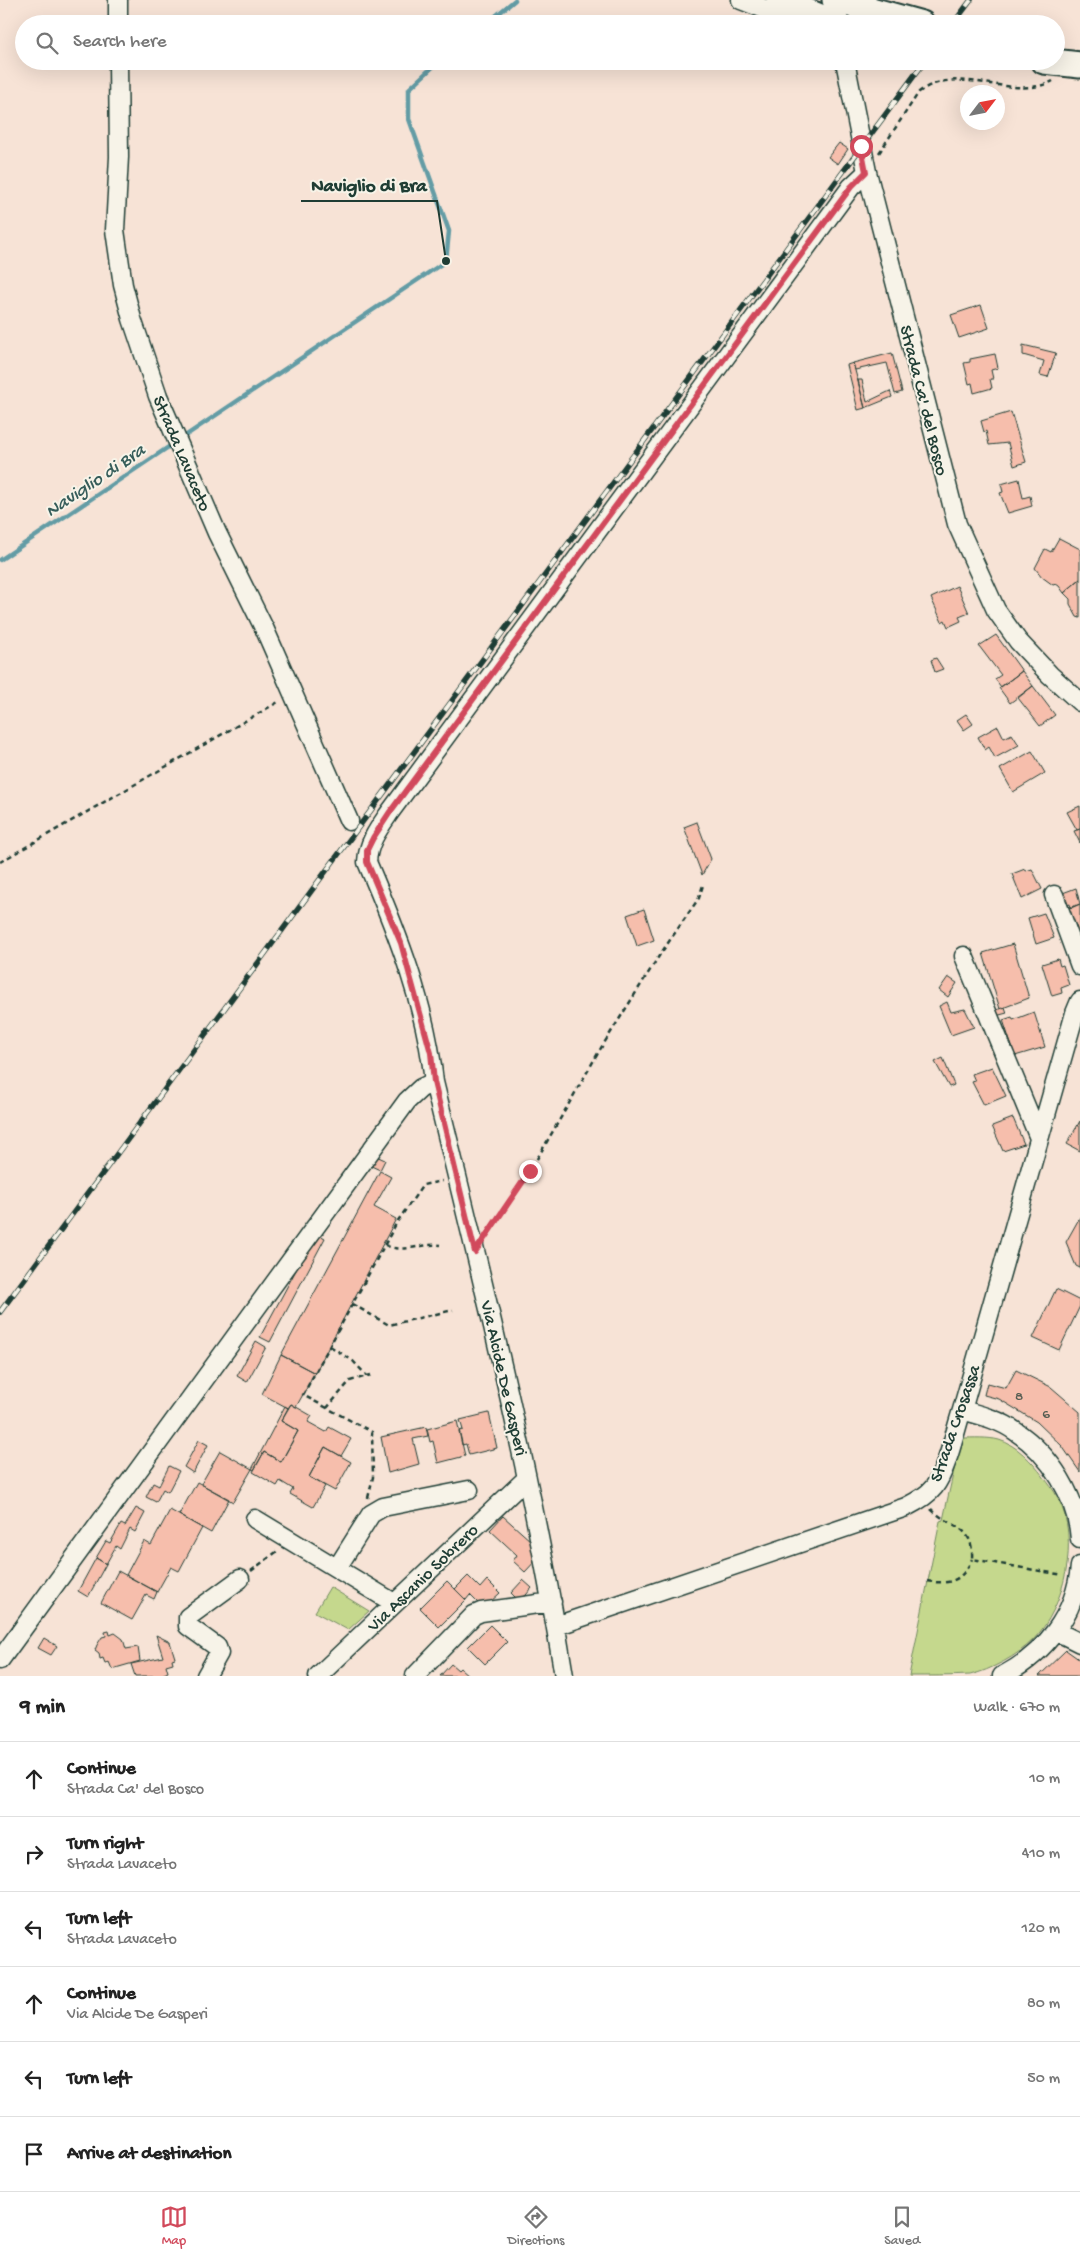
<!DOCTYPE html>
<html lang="en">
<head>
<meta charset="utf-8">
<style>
	body { margin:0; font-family:"Gochi Hand",sans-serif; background:#f2f2f2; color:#222 }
	.compass { position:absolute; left:960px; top:85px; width:45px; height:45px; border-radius:50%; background:#fff; box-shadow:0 5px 20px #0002; rotate:58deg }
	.stop { position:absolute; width:15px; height:15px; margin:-11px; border:4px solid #d1495b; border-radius:50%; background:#fff }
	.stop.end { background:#d1495b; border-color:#fff; box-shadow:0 1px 5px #0008 }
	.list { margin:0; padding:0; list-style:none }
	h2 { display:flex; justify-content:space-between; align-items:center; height:65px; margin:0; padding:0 20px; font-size:21px }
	h2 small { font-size:16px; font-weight:400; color:#767676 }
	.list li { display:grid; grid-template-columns:32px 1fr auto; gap:15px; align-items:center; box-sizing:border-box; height:75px; padding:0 20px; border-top:1px solid #e0e0e0 }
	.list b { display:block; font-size:19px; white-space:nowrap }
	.list p { margin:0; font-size:16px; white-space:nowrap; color:#767676 }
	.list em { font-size:16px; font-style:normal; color:#767676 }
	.icon { flex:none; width:28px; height:28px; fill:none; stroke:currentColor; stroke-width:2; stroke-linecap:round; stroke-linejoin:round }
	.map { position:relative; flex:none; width:1080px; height:1676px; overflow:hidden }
	.search { position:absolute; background:#fff; box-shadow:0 5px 20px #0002; left:15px; right:15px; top:15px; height:55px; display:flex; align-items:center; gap:12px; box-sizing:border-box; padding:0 18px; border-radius:28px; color:#767676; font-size:19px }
	.sheet { height:515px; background:#fff }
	nav { display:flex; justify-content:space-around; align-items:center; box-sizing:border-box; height:70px; border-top:1px solid #e0e0e0; background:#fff; font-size:14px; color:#767676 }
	nav a { display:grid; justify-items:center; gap:2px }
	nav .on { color:#d1495b }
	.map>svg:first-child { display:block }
</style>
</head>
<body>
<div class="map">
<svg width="1080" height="1676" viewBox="0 0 1080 1676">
	<rect width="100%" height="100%" fill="#f7e3d6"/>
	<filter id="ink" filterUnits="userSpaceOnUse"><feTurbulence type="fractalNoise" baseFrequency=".02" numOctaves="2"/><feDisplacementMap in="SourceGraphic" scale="10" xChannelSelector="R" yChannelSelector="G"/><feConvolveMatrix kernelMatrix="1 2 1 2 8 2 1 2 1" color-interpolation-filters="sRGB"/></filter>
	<g filter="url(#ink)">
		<path fill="#c5d88d" stroke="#728a60" d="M 961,1438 C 973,1438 988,1437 999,1440 C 1017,1445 1032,1462 1043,1476 C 1048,1483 1054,1490 1058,1498 C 1080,1539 1065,1608 1033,1640 C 1017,1656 991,1670 970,1675 C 951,1676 928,1676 909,1676 L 940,1521 L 943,1520 Z
			M 330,1587 L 369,1611 L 348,1630 L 315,1612 Z"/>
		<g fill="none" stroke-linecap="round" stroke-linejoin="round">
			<path stroke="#639ca5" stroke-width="4.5" d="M 486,24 L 515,0
				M 182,438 L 446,261 L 449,231 L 409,119 L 409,89 L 439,61
				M 0,560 L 173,444"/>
		</g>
		<path fill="#f6beac" stroke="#1f3d34" d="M 839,143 L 848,149 L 838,164 L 828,157 Z
			M 981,305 L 989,328 L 959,338 L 951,315 Z
			M 1023,345 L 1056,353 L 1048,377 L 1040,375 L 1044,361 L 1023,355 Z
			M 892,353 L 902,392 L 895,394 L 887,363 L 855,370 L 853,363 Z
			M 995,354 L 998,368 L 991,370 L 993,379 L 990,379 L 992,388 L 974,393 L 972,383 L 969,384 L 964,363 L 970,362 L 970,359 Z
			M 853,363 L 865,408 L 858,410 L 847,365 Z
			M 858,380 L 862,380 L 867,402 L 890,391 L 892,397 L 865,408 Z
			M 1011,412 L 1026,462 L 1014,466 L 1008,443 L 989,445 L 986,431 L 984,432 L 981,421 Z
			M 1019,479 L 1023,498 L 1030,496 L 1032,506 L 1008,513 L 1000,493 L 1003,492 L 1001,484 Z
			M 1059,538 L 1080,549 L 1080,579 L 1064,593 L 1059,586 L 1056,584 L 1053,585 L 1042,577 L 1035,568 L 1045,549 L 1051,552 Z
			M 1080,579 L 1080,618 L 1077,617 L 1070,604 L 1070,599 L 1064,593 Z
			M 957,586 L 969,613 L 959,617 L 961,621 L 948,627 L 945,620 L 942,622 L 931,598 Z
			M 996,635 L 1022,671 L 1001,687 L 995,679 L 1001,675 L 979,646 Z
			M 936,658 L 943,669 L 935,672 L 931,660 Z
			M 1022,671 L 1033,686 L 1010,703 L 999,688 Z
			M 1033,686 L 1055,715 L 1040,726 L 1018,698 Z
			M 966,714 L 973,724 L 964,730 L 957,720 Z
			M 998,726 L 1004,738 L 1012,734 L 1019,745 L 995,758 L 989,747 L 985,750 L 978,737 Z
			M 1032,751 L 1045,773 L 1013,792 L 1000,769 Z
			M 1080,806 L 1080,829 L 1077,830 L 1067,812 Z
			M 697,822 L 711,859 L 702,875 L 684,827 Z
			M 1080,829 L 1080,843 L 1074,831 Z
			M 1025,869 L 1026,871 L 1032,869 L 1042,889 L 1022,899 L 1012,874 Z
			M 1076,888 L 1080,904 L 1071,908 L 1070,904 L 1065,906 L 1060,894 Z
			M 1080,904 L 1080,940 L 1069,908 Z
			M 644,909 L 654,940 L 637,946 L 627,915 Z
			M 1044,913 L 1054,938 L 1036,944 L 1028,918 Z
			M 1013,944 L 1029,998 L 1000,1009 L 983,953 Z
			M 1058,959 L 1060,966 L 1063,965 L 1069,985 L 1061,988 L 1062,993 L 1052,996 L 1042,964 Z
			M 948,977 L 957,983 L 948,997 L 939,990 Z
			M 947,1002 L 951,1012 L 965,1009 L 974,1027 L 951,1035 L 939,1006 Z
			M 1005,1007 L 1007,1013 L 992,1017 L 991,1012 Z
			M 1034,1012 L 1045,1047 L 1015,1056 L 1003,1020 L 1012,1017 L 1013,1020 Z
			M 943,1058 L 954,1085 L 949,1087 L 935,1062 Z
			M 992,1067 L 1006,1096 L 984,1105 L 972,1082 L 975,1081 L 972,1074 Z
			M 1013,1118 L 1024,1144 L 1003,1151 L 992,1126 Z
			M 1080,1121 L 1080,1151 L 1067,1144 Z
			M 374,1155 L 385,1160 L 380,1170 L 369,1165 Z
			M 380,1171 L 391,1177 L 374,1207 L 396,1219 L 315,1373 L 281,1355 Z
			M 1080,1217 L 1080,1268 L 1076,1266 L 1066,1242 Z
			M 316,1233 L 325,1238 L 270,1342 L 260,1337 Z
			M 1056,1289 L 1080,1301 L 1080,1306 L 1059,1350 L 1033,1338 Z
			M 256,1341 L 266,1347 L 247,1382 L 237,1376 Z
			M 281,1355 L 315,1373 L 296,1407 L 291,1404 L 288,1408 L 262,1394 Z
			M 1016,1370 L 1051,1387 L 1080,1412 L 1080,1472 L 1062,1446 L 1037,1422 L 999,1399 L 984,1395 L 987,1383 L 1006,1388 Z
			M 291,1404 L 312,1416 L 308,1422 L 326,1432 L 329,1427 L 351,1439 L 341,1456 L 325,1447 L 309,1477 L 325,1486 L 313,1507 L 290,1494 L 293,1489 L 280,1481 L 277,1486 L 253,1472 L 264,1452 L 281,1462 L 298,1431 L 281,1421 Z
			M 285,1406 L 288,1408 L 281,1421 L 298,1431 L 281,1462 L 264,1452 L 254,1470 L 252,1469 Z
			M 489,1413 L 497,1448 L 469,1455 L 466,1444 L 462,1445 L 459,1431 L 463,1430 L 460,1420 Z
			M 457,1421 L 465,1456 L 438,1463 L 433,1441 L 430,1442 L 427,1429 Z
			M 426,1427 L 428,1436 L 413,1439 L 419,1464 L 388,1473 L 381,1437 Z
			M 199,1440 L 208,1445 L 193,1473 L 184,1467 Z
			M 325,1447 L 351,1462 L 335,1491 L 309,1477 Z
			M 220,1451 L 252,1469 L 233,1502 L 201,1484 Z
			M 169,1466 L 179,1471 L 168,1492 L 163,1489 L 156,1502 L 146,1497 L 153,1483 L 159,1486 Z
			M 197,1482 L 229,1499 L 211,1533 L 179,1515 Z
			M 136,1508 L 145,1513 L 135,1532 L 130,1529 L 120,1549 L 116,1546 L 106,1564 L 96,1558 L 106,1541 L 110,1543 L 121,1524 L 125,1526 Z
			M 170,1510 L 202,1528 L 179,1571 L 171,1567 L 157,1592 L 126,1575 L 144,1541 L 151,1545 Z
			M 503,1516 L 531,1541 L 537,1559 L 525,1572 L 513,1561 L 517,1555 L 490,1530 Z
			M 96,1558 L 106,1564 L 88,1597 L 78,1591 Z
			M 118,1571 L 157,1592 L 154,1599 L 146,1595 L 132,1620 L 101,1603 Z
			M 468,1576 L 480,1588 L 487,1580 L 500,1593 L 489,1603 L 480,1605 L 470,1595 L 466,1600 L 455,1589 Z
			M 523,1580 L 532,1588 L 520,1602 L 511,1593 Z
			M 447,1581 L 466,1600 L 439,1627 L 420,1608 Z
			M 490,1625 L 507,1642 L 485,1664 L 468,1647 Z
			M 109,1631 L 110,1635 L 115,1633 L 123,1639 L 126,1649 L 138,1647 L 140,1661 L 112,1669 L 109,1662 L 105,1663 L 103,1658 L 100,1659 L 99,1653 L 95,1650 L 97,1645 L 102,1637 L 106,1636 L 105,1632 Z
			M 156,1635 L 170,1642 L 175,1658 L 172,1659 L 173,1663 L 166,1665 L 168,1672 L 160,1676 L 135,1676 L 131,1664 L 163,1657 Z
			M 44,1638 L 57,1646 L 51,1655 L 38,1648 Z
			M 1066,1650 L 1080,1660 L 1080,1676 L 1039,1676 Z
			M 451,1664 L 458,1670 L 460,1668 L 469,1676 L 440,1676 Z"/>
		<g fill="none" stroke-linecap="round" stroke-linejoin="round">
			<defs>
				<path id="minor" d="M 118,0 L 118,24
					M 741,0 L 804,24
					M 118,61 L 119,157 L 115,230 L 123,285 L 132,319 L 158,396 L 217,533 L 265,630 L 349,821
					M 845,61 L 867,172 L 957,524 L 996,610 L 1018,641 L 1050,675 L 1080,702
					M 1054,895 L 1080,966
					M 964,956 L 1039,1138
					M 962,1410 C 980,1415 1000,1420 1015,1431 C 1051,1455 1077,1497 1080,1539
					M 255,1519 L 394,1603
					M 337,1568 L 371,1514 L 383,1507 L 469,1490
					M 556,1626 L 906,1507 C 916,1502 927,1496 934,1487 C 947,1470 955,1431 962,1410 L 1075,1013 L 1080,1001
					M 1056,1631 L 1080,1643
					M 0,1660 L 407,1101 L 421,1088 L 434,1082
					M 206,1676 L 219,1653 L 217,1647 L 188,1626 L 188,1617 L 240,1579
					M 318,1676 L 527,1478
					M 415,1676 L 474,1615 L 481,1612 L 552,1602
					M 564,1676 C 532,1476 482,1279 434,1082 C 426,1005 397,932 367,862 C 368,842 379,828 390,812 L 851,187 L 867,172
					M 1002,1676 C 1045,1654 1076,1614 1080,1566"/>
				<path id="highway" d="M 779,0 L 837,24
					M 835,0 L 922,24
					M 1044,61 L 1080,65"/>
			</defs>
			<use href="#minor" stroke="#1f3d34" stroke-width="21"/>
			<use href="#highway" stroke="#1f3d34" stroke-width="29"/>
			<path stroke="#1f3d34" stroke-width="2.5" stroke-dasharray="5 4" stroke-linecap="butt" d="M 879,153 L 919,92 C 958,62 1013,102 1053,81
				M 0,862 L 280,701
				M 487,1234 L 530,1171 L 601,1048 L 659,956 L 699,898 L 703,885
				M 385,1245 C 403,1254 421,1243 440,1245
				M 352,1304 L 389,1325 L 453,1310
				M 330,1346 L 353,1361 L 367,1376
				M 327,1408 L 303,1395 L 397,1222 L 423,1185 L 442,1181
				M 368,1498 L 373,1477 L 372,1432 L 327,1408 L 350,1381 L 371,1375
				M 931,1509 C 950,1528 974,1524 972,1559 L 1063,1575
				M 251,1571 L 279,1550
				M 927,1581 C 951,1585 962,1581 972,1559"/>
			<use href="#minor" stroke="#f7f3e8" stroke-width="18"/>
			<use href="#highway" stroke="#f7f3e8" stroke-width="25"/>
			<defs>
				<path id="rail" d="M 953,24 L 971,0
					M 0,1312 L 925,61"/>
			</defs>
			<use href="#rail" stroke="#1f3d34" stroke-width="5.5"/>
			<use href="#rail" stroke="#f7f3e8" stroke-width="4" stroke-dasharray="11" stroke-linecap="butt"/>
		</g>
	</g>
	<g fill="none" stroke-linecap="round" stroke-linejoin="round" filter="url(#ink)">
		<path stroke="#d1495b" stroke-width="6" d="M 530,1171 L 475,1252 L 434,1082 L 431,1053 L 401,943 L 367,862 L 367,850 L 373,838 L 390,812 L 851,187 L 866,172 L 861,146"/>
	</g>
	<g text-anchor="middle" stroke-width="4" stroke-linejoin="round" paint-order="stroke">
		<g font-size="15" fill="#555d52">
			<text x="1019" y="1400">8</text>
			<text x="1046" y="1418">6</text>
		</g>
		<g font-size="18" fill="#1f3d34" stroke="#f7f3e8">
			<text transform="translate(925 400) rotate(76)" y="6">Strada Ca' del Bosco</text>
			<text transform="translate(183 453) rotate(67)" y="6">Strada Lavaceto</text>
			<text transform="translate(505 1378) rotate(77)" y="6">Via Alcide De Gasperi</text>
			<text transform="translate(954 1423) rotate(-71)" y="6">Strada Crosassa</text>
			<text transform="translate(422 1577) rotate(-44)" y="6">Via Ascanio Sobrero</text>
		</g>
		<g font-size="19" font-style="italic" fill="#365d5a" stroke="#f7f3e8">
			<text transform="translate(94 479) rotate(-34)" y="7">Naviglio di Bra</text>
		</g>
	</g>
	<path fill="none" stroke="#1f3d34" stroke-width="2" d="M446 261L437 201H301"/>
	<circle fill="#1f3d34" stroke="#f7f3e8" stroke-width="2" cx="446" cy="261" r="5"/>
	<g font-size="19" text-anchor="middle" font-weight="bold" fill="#1f3d34" stroke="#f7f3e8" stroke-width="4" stroke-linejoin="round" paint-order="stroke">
		<text x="369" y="191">Naviglio di Bra</text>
	</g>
</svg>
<svg class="compass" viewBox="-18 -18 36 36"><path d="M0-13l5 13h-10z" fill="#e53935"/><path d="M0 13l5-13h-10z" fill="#767676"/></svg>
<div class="stop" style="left:861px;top:146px"></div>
<div class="stop end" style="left:530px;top:1171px"></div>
<div class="search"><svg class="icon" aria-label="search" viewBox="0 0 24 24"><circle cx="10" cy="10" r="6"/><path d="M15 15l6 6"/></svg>Search here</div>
</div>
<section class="sheet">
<h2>9 min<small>Walk · 670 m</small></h2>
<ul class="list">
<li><svg class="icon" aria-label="ahead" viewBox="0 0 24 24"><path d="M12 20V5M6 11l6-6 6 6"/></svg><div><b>Continue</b><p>Strada Ca' del Bosco</p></div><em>10 m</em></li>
<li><svg class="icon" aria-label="right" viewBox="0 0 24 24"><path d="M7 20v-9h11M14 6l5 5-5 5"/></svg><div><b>Turn right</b><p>Strada Lavaceto</p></div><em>410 m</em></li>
<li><svg class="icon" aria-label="left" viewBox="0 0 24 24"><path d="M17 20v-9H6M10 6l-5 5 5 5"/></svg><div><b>Turn left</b><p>Strada Lavaceto</p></div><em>120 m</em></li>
<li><svg class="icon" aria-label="ahead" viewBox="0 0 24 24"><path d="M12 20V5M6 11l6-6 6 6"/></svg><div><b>Continue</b><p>Via Alcide De Gasperi</p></div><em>80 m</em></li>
<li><svg class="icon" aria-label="left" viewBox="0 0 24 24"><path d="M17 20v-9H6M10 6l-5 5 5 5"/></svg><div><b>Turn left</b></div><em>50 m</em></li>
<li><svg class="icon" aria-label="arrive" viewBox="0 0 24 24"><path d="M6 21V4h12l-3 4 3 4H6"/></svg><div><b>Arrive at destination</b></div></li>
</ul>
</section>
<nav>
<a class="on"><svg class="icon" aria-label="map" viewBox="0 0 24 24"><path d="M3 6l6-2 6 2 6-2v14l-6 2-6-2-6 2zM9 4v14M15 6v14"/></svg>Map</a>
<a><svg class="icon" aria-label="directions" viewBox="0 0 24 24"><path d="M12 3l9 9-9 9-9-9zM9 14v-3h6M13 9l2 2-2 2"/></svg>Directions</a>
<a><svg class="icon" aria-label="saved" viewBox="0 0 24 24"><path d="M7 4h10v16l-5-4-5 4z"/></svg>Saved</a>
</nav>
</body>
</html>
